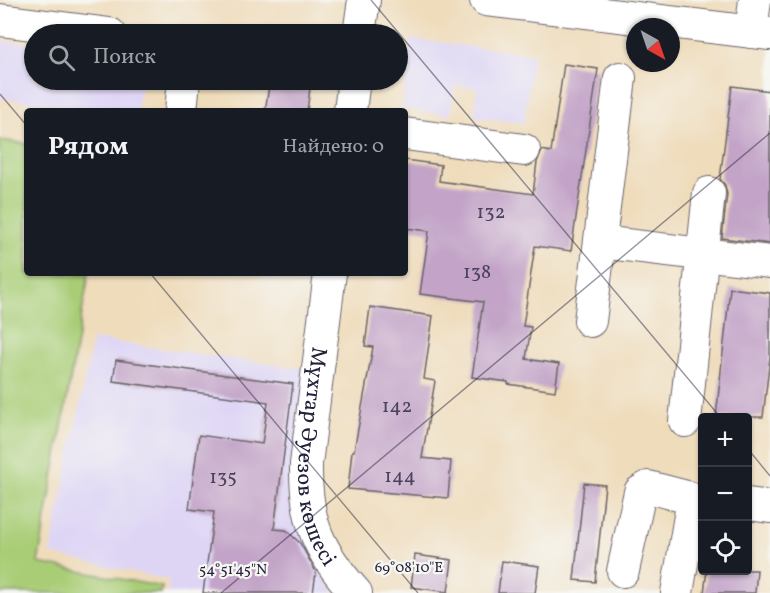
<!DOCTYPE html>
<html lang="ru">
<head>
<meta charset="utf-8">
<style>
	body { margin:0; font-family:Vollkorn,serif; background:#242831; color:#f1f3f6 }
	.controls { position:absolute; right:18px; bottom:18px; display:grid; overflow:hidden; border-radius:6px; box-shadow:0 2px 4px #0004 }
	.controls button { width:54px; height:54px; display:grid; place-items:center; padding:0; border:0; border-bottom:2px solid #363941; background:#171b24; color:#f1f3f6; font:30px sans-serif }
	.compass { position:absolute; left:626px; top:18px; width:54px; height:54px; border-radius:50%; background:#171b24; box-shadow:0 2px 4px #0004; rotate:140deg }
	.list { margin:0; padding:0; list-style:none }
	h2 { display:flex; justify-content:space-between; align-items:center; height:78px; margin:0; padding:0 24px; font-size:26px }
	h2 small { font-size:20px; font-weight:400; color:#9ea1a6 }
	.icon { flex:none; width:33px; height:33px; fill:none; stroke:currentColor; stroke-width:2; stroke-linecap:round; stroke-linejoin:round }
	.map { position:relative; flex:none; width:770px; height:593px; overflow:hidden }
	.search { position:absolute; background:#171b24; box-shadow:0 2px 4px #0004; left:24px; top:24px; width:384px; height:66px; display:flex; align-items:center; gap:15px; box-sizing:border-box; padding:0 21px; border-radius:33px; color:#9ea1a6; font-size:22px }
	.panel { position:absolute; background:#171b24; box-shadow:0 2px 4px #0004; left:24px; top:108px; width:384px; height:168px; border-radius:6px }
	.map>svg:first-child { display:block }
</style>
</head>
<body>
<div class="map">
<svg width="770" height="593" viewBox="0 0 770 593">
	<rect width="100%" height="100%" fill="#f6f6f2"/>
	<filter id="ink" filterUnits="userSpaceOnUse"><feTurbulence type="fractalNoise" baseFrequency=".0167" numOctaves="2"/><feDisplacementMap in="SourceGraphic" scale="12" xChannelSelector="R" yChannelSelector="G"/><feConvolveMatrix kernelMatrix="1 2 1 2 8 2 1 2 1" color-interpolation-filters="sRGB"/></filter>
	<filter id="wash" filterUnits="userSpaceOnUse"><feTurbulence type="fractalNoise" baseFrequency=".008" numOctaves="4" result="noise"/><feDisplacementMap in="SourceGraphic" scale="24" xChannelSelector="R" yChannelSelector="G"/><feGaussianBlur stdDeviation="1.35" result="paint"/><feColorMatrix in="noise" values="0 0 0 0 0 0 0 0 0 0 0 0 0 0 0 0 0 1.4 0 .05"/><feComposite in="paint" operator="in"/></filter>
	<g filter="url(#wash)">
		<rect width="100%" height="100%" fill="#efdcbb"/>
		<path fill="#ded5f5" d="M 411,39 L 533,54 L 524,123 L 474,117 L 477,88 L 455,85 L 450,115 L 402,109 Z
			M 0,41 L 34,44 L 34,80 L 141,80 L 137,111 L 110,111 L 0,98 Z
			M 93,339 L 307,369 L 311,556 L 331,588 L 336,593 L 167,593 L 169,580 L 50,554 Z"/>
		<path fill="#a9cd76" stroke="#667858" stroke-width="1.5" d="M 0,140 L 27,144 L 27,273 L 89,273 L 38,563 L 162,587 L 161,593 L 0,593 Z"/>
		<g id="blocks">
			<path fill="#c3a4c8" d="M 564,64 L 598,69 L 571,251 L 535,246 L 523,326 L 531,327 L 526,359 L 559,364 L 555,391 L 508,384 L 508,382 L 472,377 L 483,302 L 420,294 L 429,231 L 405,228 L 405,160 L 441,165 L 439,181 L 533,194 L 537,162 L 542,150 L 551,152 Z
				M 270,80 L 311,80 L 307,111 L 265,111 Z
				M 732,86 L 770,91 L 770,244 L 722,238 L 727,194 L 725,185 L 720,179 Z
				M 730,288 L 770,293 L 770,357 L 763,417 L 716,417 Z
				M 370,307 L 433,316 L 424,379 L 435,381 L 422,458 L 451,461 L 448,498 L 348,489 L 352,451 L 354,451 L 373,347 L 365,346 Z
				M 116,360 L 293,384 L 274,529 L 286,530 L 300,543 L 316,572 L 313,593 L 203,593 L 214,512 L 189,509 L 199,435 L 262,444 L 268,402 L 113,381 Z
				M 584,483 L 605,485 L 595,582 L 574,580 Z
				M 415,555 L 452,560 L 448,592 L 411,587 Z
				M 502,561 L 539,566 L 535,593 L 498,593 Z
				M 707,570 L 757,570 L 755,593 L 704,593 Z"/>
		</g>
	</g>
	<g filter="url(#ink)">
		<use href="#blocks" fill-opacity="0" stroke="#6a6368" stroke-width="1.5"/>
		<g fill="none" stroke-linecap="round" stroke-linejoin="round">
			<defs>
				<g id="minor">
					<path d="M 486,0 L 770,34"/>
					<path d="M 0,20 L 110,34"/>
					<path d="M 751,32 L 755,0"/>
					<path d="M 359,34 L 364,0"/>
					<path d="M 181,111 L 184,80"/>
					<path d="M 350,111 L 354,80"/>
					<path d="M 405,134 L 524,150"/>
					<path d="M 600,242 L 770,262"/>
					<path id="s1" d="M 330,273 L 306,464 C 305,521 318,551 356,593"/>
					<path d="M 590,321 L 620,78"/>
					<path d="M 685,421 L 709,193"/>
					<path d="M 748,504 L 770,507"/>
					<path d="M 623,571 L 640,492 L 648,487 L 702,501"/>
					<path d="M 677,593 L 690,516 L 696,507 L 702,503"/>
				</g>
			</defs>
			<use href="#minor" stroke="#6a6368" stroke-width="34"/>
			<use href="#minor" stroke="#fff" stroke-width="32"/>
		</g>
	</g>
	<path fill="none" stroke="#22223b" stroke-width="1.5" stroke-opacity="0.45" d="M 371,0 L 721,418M 0,94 L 27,126M 150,273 L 418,593M 748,449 L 770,476M 221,593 L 770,133"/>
	<g text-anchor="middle" stroke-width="4.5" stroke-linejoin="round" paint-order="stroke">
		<g font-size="20" fill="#4a425e">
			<text x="491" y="218">132</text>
			<text x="477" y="278">138</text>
			<text x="397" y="412">142</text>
			<text x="400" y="482">144</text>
			<text x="223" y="483">135</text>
		</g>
		<g font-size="22" fill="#22223b" stroke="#f6f6f2">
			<text dy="8" stroke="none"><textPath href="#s1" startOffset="186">Мұхтар Әуезов көшесі</textPath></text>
		</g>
	</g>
	<g font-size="15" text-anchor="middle" fill="#22223b" stroke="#f6f6f2" stroke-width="4.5" stroke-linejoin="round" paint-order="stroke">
		<text x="409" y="572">69°08'10"E</text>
		<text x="233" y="574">54°51'45"N</text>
	</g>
</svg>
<div class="controls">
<button>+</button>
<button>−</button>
<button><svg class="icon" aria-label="locate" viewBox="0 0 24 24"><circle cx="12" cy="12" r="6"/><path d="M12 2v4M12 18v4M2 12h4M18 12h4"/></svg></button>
</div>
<svg class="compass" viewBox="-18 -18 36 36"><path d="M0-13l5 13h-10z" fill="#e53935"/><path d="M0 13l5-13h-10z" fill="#9ea1a6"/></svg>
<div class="search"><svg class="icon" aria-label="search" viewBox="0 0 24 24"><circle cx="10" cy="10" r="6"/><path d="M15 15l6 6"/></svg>Поиск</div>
<section class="panel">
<h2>Рядом<small>Найдено: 0</small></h2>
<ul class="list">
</ul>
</section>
</div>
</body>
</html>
